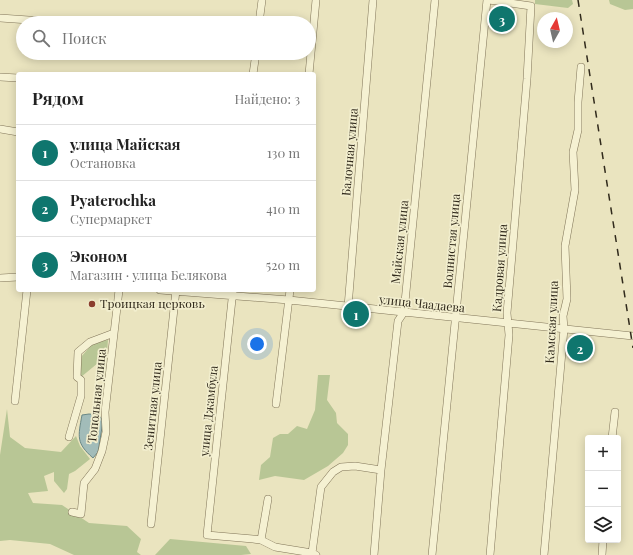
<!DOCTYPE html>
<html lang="ru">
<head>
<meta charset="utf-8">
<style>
	body { margin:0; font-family:"Playfair Display",serif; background:#f6f6f6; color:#222 }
	.controls { position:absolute; right:12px; bottom:12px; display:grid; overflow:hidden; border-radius:4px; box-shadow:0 2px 10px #0003 }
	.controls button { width:36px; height:36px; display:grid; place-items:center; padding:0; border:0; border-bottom:1px solid #e0e0e0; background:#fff; color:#222; font:20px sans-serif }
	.compass { position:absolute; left:537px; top:12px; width:36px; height:36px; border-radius:50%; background:#fff; box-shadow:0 2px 10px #0003; rotate:8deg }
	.you { position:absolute; left:257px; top:344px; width:14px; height:14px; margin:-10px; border:3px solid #fff; border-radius:50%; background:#1a73e8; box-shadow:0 0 0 6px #1a73e833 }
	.badge { display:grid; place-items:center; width:26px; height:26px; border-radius:50%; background:#0f766e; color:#fff; font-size:13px; font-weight:700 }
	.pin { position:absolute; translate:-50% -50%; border:2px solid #fff; box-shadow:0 1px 4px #0006 }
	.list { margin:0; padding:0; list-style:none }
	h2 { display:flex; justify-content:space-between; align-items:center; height:52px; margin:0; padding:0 16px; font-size:17px }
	h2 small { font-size:13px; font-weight:400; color:#767676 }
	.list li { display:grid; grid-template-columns:26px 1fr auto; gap:12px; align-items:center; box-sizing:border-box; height:56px; padding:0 16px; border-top:1px solid #e0e0e0 }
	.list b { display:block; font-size:15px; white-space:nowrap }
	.list p { margin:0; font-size:13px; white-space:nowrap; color:#767676 }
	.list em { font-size:13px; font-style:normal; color:#767676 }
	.icon { flex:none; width:22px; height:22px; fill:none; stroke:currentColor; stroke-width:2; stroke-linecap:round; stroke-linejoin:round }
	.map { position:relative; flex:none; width:633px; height:555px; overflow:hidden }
	.search { position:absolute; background:#fff; box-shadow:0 2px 10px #0003; left:16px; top:16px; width:300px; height:44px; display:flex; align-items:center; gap:10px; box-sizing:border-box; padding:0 14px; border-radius:22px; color:#767676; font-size:15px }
	.panel { position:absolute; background:#fff; box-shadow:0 2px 10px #0003; left:16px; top:72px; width:300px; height:220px; border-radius:4px }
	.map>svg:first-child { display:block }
</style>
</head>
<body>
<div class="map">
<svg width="633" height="555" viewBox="0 0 633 555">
	<rect width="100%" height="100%" fill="#eae4bf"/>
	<path fill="#b8c695" d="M 535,0 L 572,0 L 573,4 L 568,8 L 535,4 Z
		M 609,0 L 633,0 L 633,9 L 625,10 L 610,4 Z
		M 108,340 L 105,376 L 98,363 L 81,377 L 81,357 L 94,342 Z
		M 318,375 L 330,375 L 327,400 L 336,413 L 337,423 L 348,434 L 348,445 L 343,453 L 328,466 L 304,480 L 275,476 L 259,480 L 261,465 L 270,457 L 273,438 L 280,434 L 288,434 L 297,426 L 307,429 L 315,410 Z
		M 7,409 L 10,437 L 25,448 L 61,452 L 76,436 L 80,446 L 90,459 L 75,471 L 69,474 L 67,489 L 64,493 L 54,481 L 54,472 L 44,476 L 48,491 L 28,493 L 33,503 L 62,505 L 89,523 L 127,526 L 141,539 L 137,552 L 141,555 L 74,555 L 50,544 L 10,540 L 0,541 L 0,455 Z
		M 170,539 L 246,546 L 251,554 L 241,555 L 155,555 Z"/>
	<path fill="#a2bcb9" stroke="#6a8886" d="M 89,414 L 99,415 L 103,421 L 98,452 L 93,458 C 76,443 78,437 82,415 Z"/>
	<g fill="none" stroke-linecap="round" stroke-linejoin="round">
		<defs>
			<path id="minor" d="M 489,0 L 531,6 L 527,79 L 507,313 L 509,335 L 490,555
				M 0,18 L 72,23
				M 259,23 L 262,0
				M 253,74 L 256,53
				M 309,74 L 316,0
				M 0,77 L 18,78
				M 0,129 L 18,132
				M 0,278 L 18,277
				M 160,290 L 289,300 L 633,336
				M 233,290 L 207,535 L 253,539 L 261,540 L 275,547 L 312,553 L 316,555
				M 348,307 L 373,0
				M 15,401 L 27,290
				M 276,404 L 290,290
				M 69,437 L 81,396 L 81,380 L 77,377 L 78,352 L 90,342 L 114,333
				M 612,438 L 615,412
				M 72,512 L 81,514 L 84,483 L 95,469 L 102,451 L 106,432 L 105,412 L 119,290
				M 151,524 L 176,290
				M 261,540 L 268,499
				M 312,553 L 321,487 L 333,472 L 341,467 L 355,466 L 381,470
				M 374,555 L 381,470 L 398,321 L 404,312 L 435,0
				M 432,555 L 487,0
				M 544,555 L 564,329 L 563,316 L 567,299 L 565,246 L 575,190 L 573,152 L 578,130 L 578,102 L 581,67
				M 602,555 L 603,540"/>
		</defs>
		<use href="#minor" stroke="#817559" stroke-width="8"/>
		<use href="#minor" stroke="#f5f1d2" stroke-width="7"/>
		<path stroke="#312a1c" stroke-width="1.5" stroke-dasharray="7 7" stroke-linecap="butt" d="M 578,0 L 633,348"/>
	</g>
	<circle fill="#8b3e2e" stroke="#f2eece" stroke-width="1.5" cx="92" cy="304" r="4"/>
	<g text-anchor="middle" stroke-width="3.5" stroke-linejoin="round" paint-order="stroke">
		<g font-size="12" fill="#312a1c" stroke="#f2eece">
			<text transform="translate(350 152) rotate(-85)" y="4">Балочная улица</text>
			<text transform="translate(452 241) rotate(-85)" y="4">Волнистая улица</text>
			<text transform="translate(400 242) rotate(-84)" y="4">Майская улица</text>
			<text transform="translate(500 268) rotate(-86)" y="4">Кадровая улица</text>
			<text transform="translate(422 304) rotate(6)" y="4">улица Чаадаева</text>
			<text transform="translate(552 322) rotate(-87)" y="4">Камская улица</text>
			<text transform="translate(97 396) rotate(-84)" y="4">Топольная улица</text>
			<text transform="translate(153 406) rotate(-84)" y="4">Зенитная улица</text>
			<text transform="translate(209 411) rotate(-84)" y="4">улица Джамбула</text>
		</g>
		<g font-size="12" fill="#312a1c" stroke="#f2eece" text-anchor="start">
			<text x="100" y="308">Троицкая церковь</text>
		</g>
	</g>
</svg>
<div class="controls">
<button>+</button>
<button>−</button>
<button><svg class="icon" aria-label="layers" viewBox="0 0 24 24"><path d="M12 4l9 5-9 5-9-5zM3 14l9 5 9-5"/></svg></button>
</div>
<svg class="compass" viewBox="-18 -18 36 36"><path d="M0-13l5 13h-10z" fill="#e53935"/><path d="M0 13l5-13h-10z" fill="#767676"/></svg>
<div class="you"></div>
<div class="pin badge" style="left:356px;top:314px">1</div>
<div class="pin badge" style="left:580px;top:348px">2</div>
<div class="pin badge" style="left:502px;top:19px">3</div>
<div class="search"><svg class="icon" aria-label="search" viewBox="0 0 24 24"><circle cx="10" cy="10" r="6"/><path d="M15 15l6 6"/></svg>Поиск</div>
<section class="panel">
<h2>Рядом<small>Найдено: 3</small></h2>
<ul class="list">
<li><span class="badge">1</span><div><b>улица Майская</b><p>Остановка</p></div><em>130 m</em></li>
<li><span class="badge">2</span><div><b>Pyaterochka</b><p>Супермаркет</p></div><em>410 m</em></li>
<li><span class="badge">3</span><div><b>Эконом</b><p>Магазин · улица Белякова</p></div><em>520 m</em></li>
</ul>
</section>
</div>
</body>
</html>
